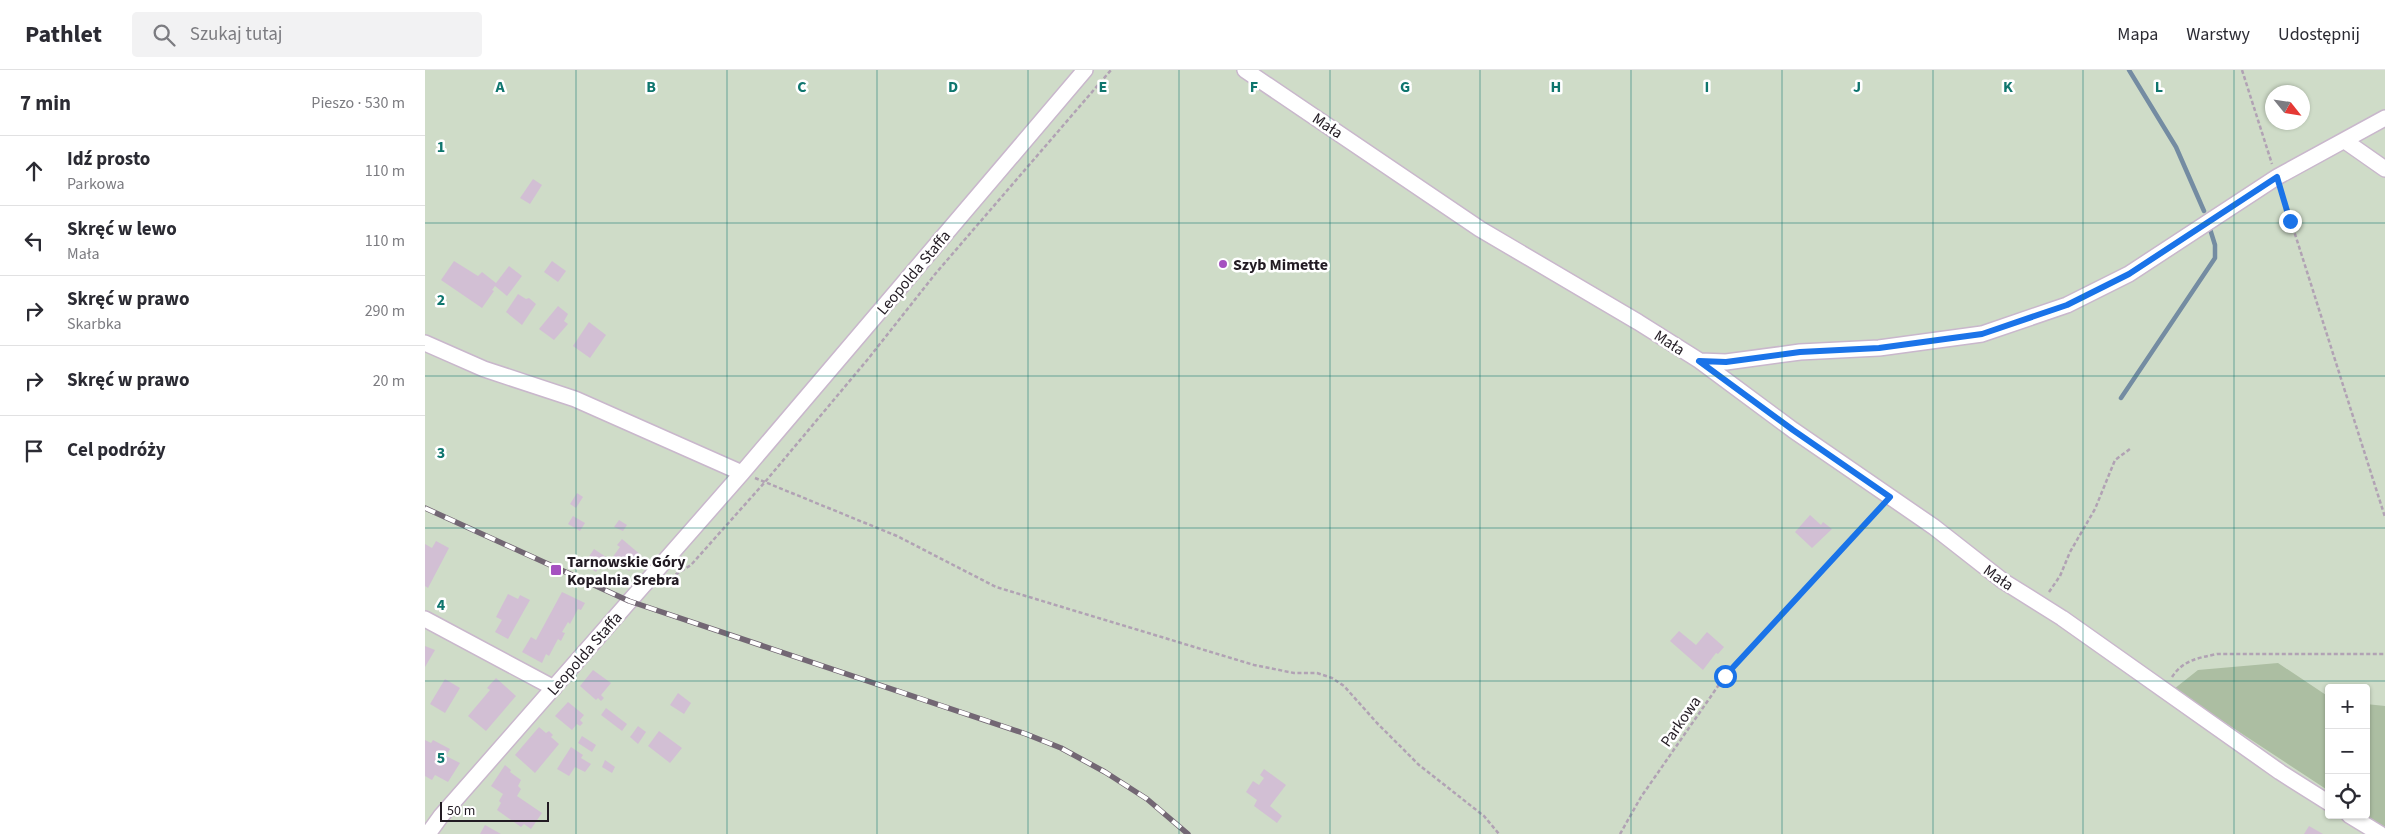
<!DOCTYPE html>
<html lang="pl">
<head>
<meta charset="utf-8">
<style>
	body { margin:0; font-family:"Source Sans 3",sans-serif; background:#f2f2f3; color:#2b2b33 }
	.controls { position:absolute; right:15px; bottom:15px; display:grid; overflow:hidden; border-radius:5px; box-shadow:0 1px 4px #0004 }
	.controls button { width:45px; height:45px; display:grid; place-items:center; padding:0; border:0; border-bottom:1px solid #e1e1e2; background:#fff; color:#2b2b33; font:25px sans-serif }
	.compass { position:absolute; left:1840px; top:15px; width:45px; height:45px; border-radius:50%; background:#fff; box-shadow:0 1px 4px #0004; rotate:120deg }
	.scale { position:absolute; left:15px; bottom:12px; width:109px; box-sizing:border-box; padding-left:5px; border:2px solid #221b23; border-top:0; font-size:14px; line-height:18px; white-space:nowrap; color:#221b23; -webkit-text-stroke:4px #fff; paint-order:stroke }
	.stop { position:absolute; width:15px; height:15px; margin:-11px; border:4px solid #1a73e8; border-radius:50%; background:#fff }
	.stop.end { background:#1a73e8; border-color:#fff; box-shadow:0 1px 5px #0008 }
	.list { margin:0; padding:0; list-style:none }
	h2 { display:flex; justify-content:space-between; align-items:center; height:65px; margin:0; padding:0 20px; font-size:21px }
	h2 small { font-size:16px; font-weight:400; color:#7c7c81 }
	.list li { display:grid; grid-template-columns:32px 1fr auto; gap:15px; align-items:center; box-sizing:border-box; height:70px; padding:0 20px; border-top:1px solid #e1e1e2 }
	.list b { display:block; font-size:19px; white-space:nowrap }
	.list p { margin:0; font-size:16px; white-space:nowrap; color:#7c7c81 }
	.list em { font-size:16px; font-style:normal; color:#7c7c81 }
	.icon { flex:none; width:28px; height:28px; fill:none; stroke:currentColor; stroke-width:2; stroke-linecap:round; stroke-linejoin:round }
	.map { position:relative; flex:none; width:1960px; height:764px; overflow:hidden }
	header { display:flex; align-items:center; gap:30px; box-sizing:border-box; height:70px; padding:0 25px; background:#fff; border-bottom:1px solid #e1e1e2 }
	header strong { font-size:24px }
	nav { display:flex; gap:28px; margin-inline-start:auto; font-size:18px }
	.search { width:350px; height:45px; background:#f2f2f3; display:flex; align-items:center; gap:12px; box-sizing:border-box; padding:0 18px; border-radius:5px; color:#7c7c81; font-size:19px }
	main { display:flex }
	aside { flex:1; background:#fff }
	.map>svg:first-child { display:block }
</style>
</head>
<body>
<header>
<strong>Pathlet</strong>
<div class="search"><svg class="icon" aria-label="search" viewBox="0 0 24 24"><circle cx="10" cy="10" r="6"/><path d="M15 15l6 6"/></svg>Szukaj tutaj</div>
<nav><a>Mapa</a><a>Warstwy</a><a>Udostępnij</a></nav>
</header>
<main>
<aside>
<h2>7 min<small>Pieszo · 530 m</small></h2>
<ul class="list">
<li><svg class="icon" aria-label="ahead" viewBox="0 0 24 24"><path d="M12 20V5M6 11l6-6 6 6"/></svg><div><b>Idź prosto</b><p>Parkowa</p></div><em>110 m</em></li>
<li><svg class="icon" aria-label="left" viewBox="0 0 24 24"><path d="M17 20v-9H6M10 6l-5 5 5 5"/></svg><div><b>Skręć w lewo</b><p>Mała</p></div><em>110 m</em></li>
<li><svg class="icon" aria-label="right" viewBox="0 0 24 24"><path d="M7 20v-9h11M14 6l5 5-5 5"/></svg><div><b>Skręć w prawo</b><p>Skarbka</p></div><em>290 m</em></li>
<li><svg class="icon" aria-label="right" viewBox="0 0 24 24"><path d="M7 20v-9h11M14 6l5 5-5 5"/></svg><div><b>Skręć w prawo</b></div><em>20 m</em></li>
<li><svg class="icon" aria-label="arrive" viewBox="0 0 24 24"><path d="M6 21V4h12l-3 4 3 4H6"/></svg><div><b>Cel podróży</b></div></li>
</ul>
</aside>
<div class="map">
<svg width="1960" height="764" viewBox="0 0 1960 764">
	<rect width="100%" height="100%" fill="#f1def4"/>
	<path fill="#cfdcc8" fill-rule="evenodd" d="M 0,0 L 1960,0 L 1960,764 L 0,764 ZM 1848,22 L 1878,22 L 1878,52 L 1848,52 ZM 1904,618 L 1941,618 L 1941,745 L 1904,745 Z"/>
	<path fill="#acbea2" d="M 1853,593 L 1904,627 L 1904,721 L 1749,619 L 1773,600 Z
		M 1941,634 L 1960,636 L 1960,758 L 1940,745 Z"/>
	<g fill="none" stroke-linecap="round" stroke-linejoin="round">
		<path stroke="#748ca2" stroke-width="4.5" d="M 1704,0 L 1751,77 L 1779,141
			M 1696,328 L 1790,188 L 1790,175 L 1785,159"/>
	</g>
	<path fill="#d2bfd4" d="M 108,109 L 117,115 L 105,134 L 95,128 Z
		M 29,191 L 53,206 L 57,202 L 71,213 L 84,196 L 97,206 L 82,226 L 70,216 L 67,220 L 69,221 L 57,238 L 16,210 Z
		M 127,191 L 141,201 L 133,212 L 119,202 Z
		M 93,224 L 101,229 L 104,228 L 111,234 L 97,255 L 81,242 Z
		M 133,236 L 143,244 L 139,251 L 143,254 L 129,270 L 114,259 Z
		M 164,252 L 181,265 L 165,288 L 148,276 Z
		M 152,423 L 158,427 L 151,438 L 145,434 Z
		M 1385,445 L 1396,455 L 1398,452 L 1407,459 L 1387,478 L 1370,462 Z
		M 148,446 L 160,453 L 155,461 L 143,454 Z
		M 194,450 L 202,455 L 198,461 L 189,457 Z
		M 197,469 L 217,486 L 204,501 L 187,488 L 195,477 L 192,475 Z
		M 11,471 L 24,478 L 3,518 L 0,516 L 0,474 L 7,478 Z
		M 169,479 L 181,487 L 171,502 L 159,494 Z
		M 137,522 L 160,533 L 156,540 L 153,539 L 145,554 L 143,552 L 137,562 L 140,563 L 136,571 L 133,569 L 124,586 L 121,584 L 117,593 L 97,582 L 106,567 L 111,570 Z
		M 83,524 L 93,529 L 95,525 L 105,530 L 83,569 L 70,562 L 77,550 L 71,547 Z
		M 1254,561 L 1271,575 L 1282,562 L 1299,577 L 1293,584 L 1291,583 L 1278,600 L 1245,571 Z
		M 0,576 L 10,580 L 0,597 Z
		M 168,600 L 186,613 L 176,625 L 179,628 L 176,631 L 173,628 L 171,630 L 155,616 Z
		M 71,608 L 91,626 L 61,661 L 43,646 L 65,620 L 62,618 Z
		M 20,609 L 35,618 L 20,643 L 5,634 Z
		M 253,623 L 266,633 L 259,644 L 245,635 Z
		M 143,632 L 159,645 L 155,650 L 158,653 L 155,656 L 152,654 L 147,660 L 130,646 Z
		M 181,638 L 202,654 L 197,661 L 176,645 Z
		M 213,656 L 221,662 L 213,674 L 205,667 Z
		M 114,657 L 121,663 L 124,661 L 128,665 L 126,667 L 134,674 L 110,703 L 90,685 Z
		M 234,661 L 257,678 L 245,693 L 223,676 Z
		M 157,666 L 171,675 L 167,682 L 153,673 Z
		M 0,670 L 6,673 L 8,670 L 25,679 L 21,686 L 35,693 L 23,712 L 10,705 L 7,710 L 0,706 Z
		M 146,677 L 158,685 L 156,688 L 166,694 L 160,702 L 150,697 L 144,706 L 132,699 Z
		M 180,690 L 190,697 L 187,703 L 177,697 Z
		M 80,695 L 86,700 L 85,702 L 96,710 L 93,716 L 96,719 L 92,726 L 117,743 L 106,759 L 99,754 L 96,757 L 72,740 L 76,733 L 74,731 L 78,724 L 66,716 Z
		M 839,699 L 861,715 L 845,736 L 857,746 L 852,753 L 829,736 L 832,730 L 821,722 L 828,711 L 834,715 L 839,708 L 835,705 Z
		M 60,755 L 76,764 L 55,764 Z
		M 1884,756 L 1898,764 L 1879,764 Z"/>
	<g fill="none" stroke-linecap="round" stroke-linejoin="round">
		<defs>
			<path id="minor" d="M 820,0 L 1055,159 L 1213,252 L 1275,291 L 1368,360 L 1509,457 L 1578,511 L 1637,548 L 1855,702 L 1904,733
				M 1920,71 L 1960,99
				M 0,273 L 59,299 L 150,329 L 317,403
				M 1275,291 L 1301,292 L 1375,282 L 1454,278 L 1557,264 L 1642,235 L 1704,204 L 1852,107 L 1960,48
				M 0,549 L 129,618
				M 1924,745 L 1955,764
				M 3,764 L 16,746 L 317,403 L 660,0"/>
		</defs>
		<use href="#minor" stroke="#c9b7cc" stroke-width="18"/>
		<path stroke="#b1a2b4" stroke-width="2.5" stroke-dasharray="4 2.5" stroke-linecap="butt" d="M 1817,0 L 1847,94
			M 1856,120 L 1960,447
			M 330,408 L 472,466 L 571,517 L 829,595 L 869,603 L 892,603 L 907,608 L 919,616 L 952,653 L 994,695 L 1059,746 L 1074,764
			M 245,508 L 266,495 L 340,412 L 443,289 L 511,203 L 686,0
			M 1624,522 L 1635,506 L 1645,482 L 1670,439 L 1690,390 L 1705,379
			M 1747,607 C 1758,590 1773,588 1792,584 L 1960,584
			M 1195,764 L 1216,727 L 1300,606 L 1455,438"/>
		<use href="#minor" stroke="#fff" stroke-width="15"/>
		<defs>
			<path id="rail" d="M 0,438 L 204,531 L 601,664 L 636,678 L 680,702 L 722,729 L 763,764"/>
		</defs>
		<use href="#rail" stroke="#736774" stroke-width="5.5"/>
		<use href="#rail" stroke="#fff" stroke-width="4" stroke-dasharray="11" stroke-linecap="butt"/>
	</g>
	<g fill="none" stroke-linecap="round" stroke-linejoin="round">
		<path stroke="#1a73e8" stroke-width="6" d="M 1300,606 L 1465,427 L 1368,360 L 1274,291 L 1301,292 L 1375,282 L 1454,278 L 1557,264 L 1642,235 L 1704,204 L 1852,107 L 1865,151"/>
	</g>
	<path fill="none" stroke="#0f766e" stroke-width="1" stroke-opacity="0.55" d="M 151,0 L 151,764M 302,0 L 302,764M 452,0 L 452,764M 603,0 L 603,764M 754,0 L 754,764M 905,0 L 905,764M 1055,0 L 1055,764M 1206,0 L 1206,764M 1357,0 L 1357,764M 1508,0 L 1508,764M 1658,0 L 1658,764M 1809,0 L 1809,764M 0,153 L 1960,153M 0,306 L 1960,306M 0,458 L 1960,458M 0,611 L 1960,611"/>
	<g fill="#a551c0" stroke="#fff" stroke-width="2">
		<circle cx="798" cy="194" r="5"/>
		<rect x="125" y="494" width="12" height="12" rx="2.5"/>
	</g>
	<g text-anchor="middle" stroke-width="5" stroke-linejoin="round" paint-order="stroke">
		<g font-size="16" fill="#221b23" stroke="#fff">
			<text transform="translate(903 55) rotate(34)" y="6">Mała</text>
			<text transform="translate(488 202) rotate(-50)" y="6">Leopolda Staffa</text>
			<text transform="translate(1245 272) rotate(33)" y="6">Mała</text>
			<text transform="translate(1574 507) rotate(35)" y="6">Mała</text>
			<text transform="translate(159 583) rotate(-49)" y="6">Leopolda Staffa</text>
			<text transform="translate(1255 651) rotate(-55)" y="6">Parkowa</text>
		</g>
		<g font-size="16" font-weight="bold" fill="#221b23" stroke="#fff" text-anchor="start">
			<text x="808" y="200">Szyb Mimette</text>
			<text x="142" y="497">Tarnowskie Góry<tspan x="142" dy="18">Kopalnia Srebra</tspan></text>
		</g>
	</g>
	<g font-size="16" text-anchor="middle" font-weight="bold" fill="#0f766e" stroke="#fff" stroke-width="5" stroke-linejoin="round" paint-order="stroke">
		<text x="75" y="22">A</text>
		<text x="226" y="22">B</text>
		<text x="377" y="22">C</text>
		<text x="528" y="22">D</text>
		<text x="678" y="22">E</text>
		<text x="829" y="22">F</text>
		<text x="980" y="22">G</text>
		<text x="1131" y="22">H</text>
		<text x="1282" y="22">I</text>
		<text x="1432" y="22">J</text>
		<text x="1583" y="22">K</text>
		<text x="1734" y="22">L</text>
		<text x="16" y="82">1</text>
		<text x="16" y="235">2</text>
		<text x="16" y="388">3</text>
		<text x="16" y="540">4</text>
		<text x="16" y="693">5</text>
	</g>
</svg>
<div class="controls">
<button>+</button>
<button>−</button>
<button><svg class="icon" aria-label="locate" viewBox="0 0 24 24"><circle cx="12" cy="12" r="6"/><path d="M12 2v4M12 18v4M2 12h4M18 12h4"/></svg></button>
</div>
<svg class="compass" viewBox="-18 -18 36 36"><path d="M0-13l5 13h-10z" fill="#e53935"/><path d="M0 13l5-13h-10z" fill="#7c7c81"/></svg>
<div class="scale">50 m</div>
<div class="stop" style="left:1300px;top:606px"></div>
<div class="stop end" style="left:1865px;top:151px"></div>
</div>
</main>
</body>
</html>
